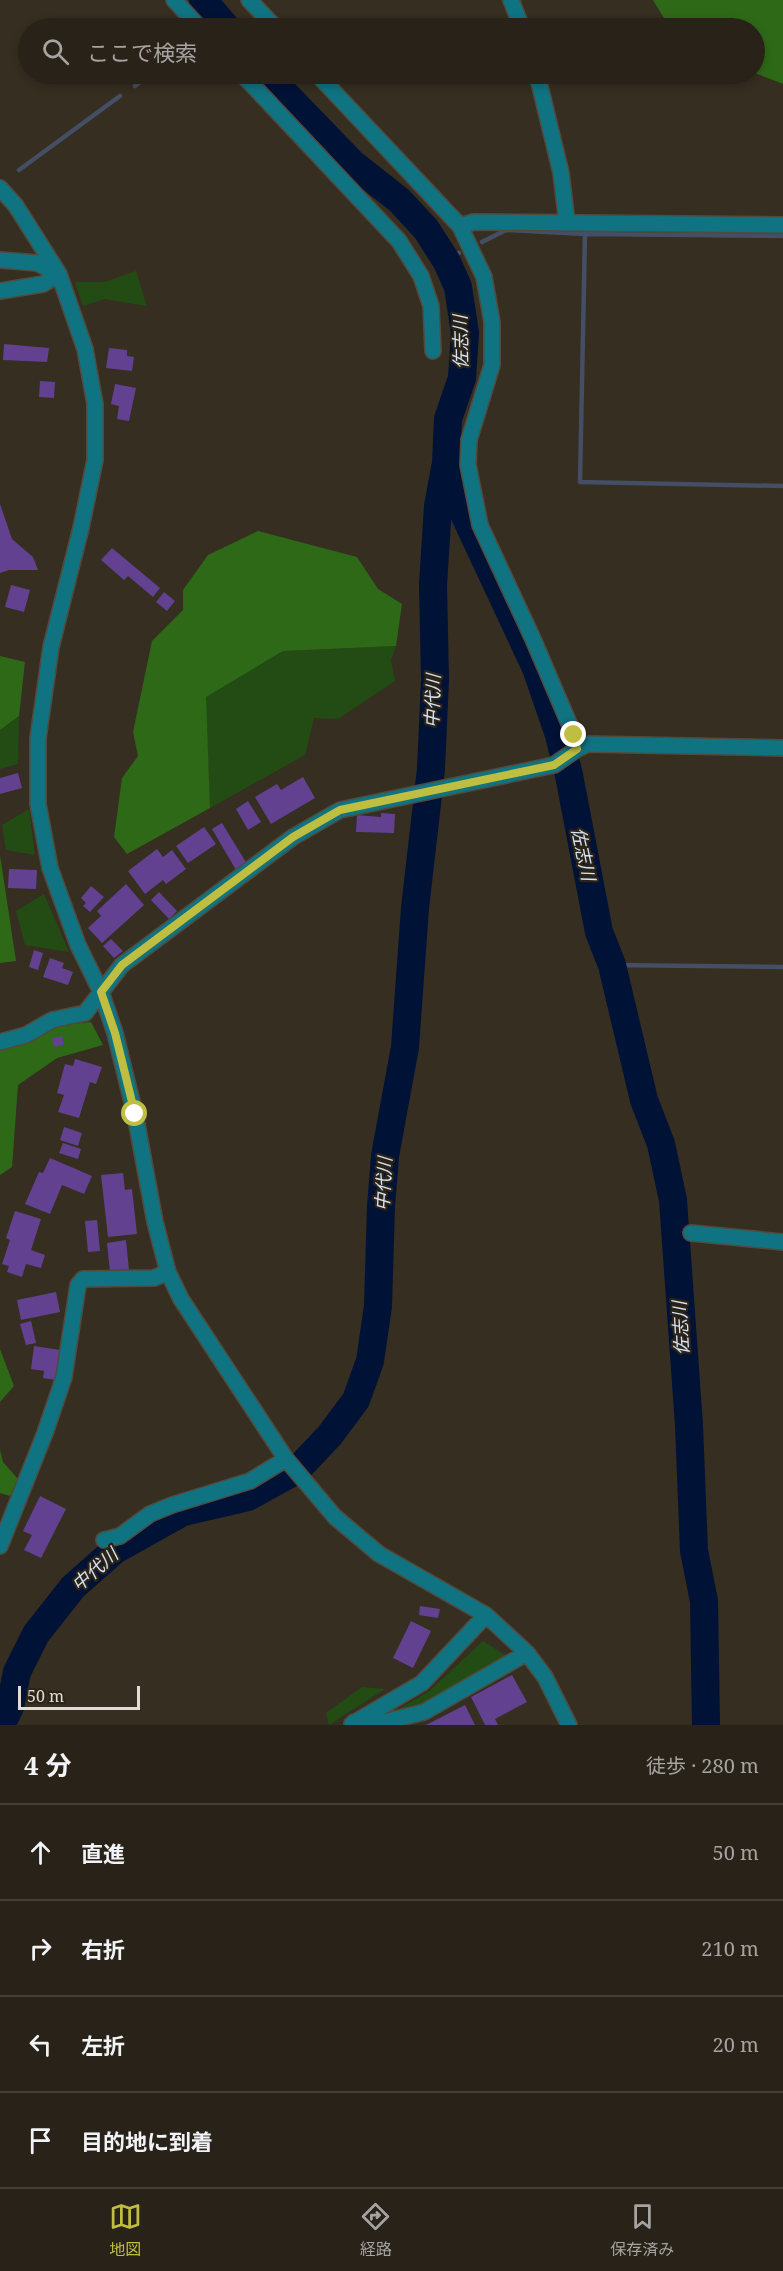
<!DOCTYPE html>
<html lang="ja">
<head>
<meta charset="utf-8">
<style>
	body { margin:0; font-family:"Noto Serif","Noto Sans JP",serif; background:#302a21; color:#f1f3f6 }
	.scale { position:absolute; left:18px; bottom:15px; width:122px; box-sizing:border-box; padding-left:6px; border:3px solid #e1ddd4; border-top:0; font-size:16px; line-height:21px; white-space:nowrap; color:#e1ddd4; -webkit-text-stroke:4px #2c2416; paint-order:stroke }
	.stop { position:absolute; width:18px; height:18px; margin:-14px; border:4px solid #c0be40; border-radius:50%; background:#fff }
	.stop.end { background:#c0be40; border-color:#fff; box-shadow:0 2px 6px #0008 }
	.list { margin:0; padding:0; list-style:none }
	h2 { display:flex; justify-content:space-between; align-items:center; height:78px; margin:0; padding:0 24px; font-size:26px }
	h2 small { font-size:20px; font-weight:400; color:#a5a4a2 }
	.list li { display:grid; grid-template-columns:39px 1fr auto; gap:18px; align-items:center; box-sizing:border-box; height:96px; padding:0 24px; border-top:2px solid #443f37 }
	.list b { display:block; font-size:22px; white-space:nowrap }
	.list em { font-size:20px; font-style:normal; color:#a5a4a2 }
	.icon { flex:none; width:33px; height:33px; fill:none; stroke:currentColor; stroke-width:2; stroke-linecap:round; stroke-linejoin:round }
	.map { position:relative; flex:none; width:783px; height:1725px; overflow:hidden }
	.search { position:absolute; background:#282218; box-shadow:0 3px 9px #0003; left:18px; right:18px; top:18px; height:66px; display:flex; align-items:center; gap:15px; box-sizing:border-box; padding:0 21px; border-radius:33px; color:#a5a4a2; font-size:22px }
	.sheet { height:462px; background:#282218 }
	nav { display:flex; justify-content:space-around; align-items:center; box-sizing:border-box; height:84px; border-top:2px solid #443f37; background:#282218; font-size:16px; color:#a5a4a2 }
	nav a { display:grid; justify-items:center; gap:3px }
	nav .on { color:#c0be40 }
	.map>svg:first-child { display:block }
</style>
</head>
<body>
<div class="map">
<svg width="783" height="1725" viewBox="0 0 783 1725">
	<rect width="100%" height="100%" fill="#362e20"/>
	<path fill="#234c15" d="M 136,271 L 147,306 L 104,299 L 83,306 L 75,282 L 105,282 Z
		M 396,646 L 391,660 L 395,681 L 338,719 L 314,718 L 305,755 L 210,808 L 205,697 L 283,651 Z
		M 19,716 L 18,764 L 0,769 L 0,730 Z
		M 29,809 L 35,855 L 6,850 L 2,825 Z
		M 44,894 L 69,952 L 25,945 L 16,911 Z
		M 483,1641 L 507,1656 L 428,1702 L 398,1709 L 428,1692 Z
		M 362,1687 L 385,1689 L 329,1725 L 326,1713 Z"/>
	<path fill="#2e6918" d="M 653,0 L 783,0 L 783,84 L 755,73 L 754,28 L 670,28 Z
		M 258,531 L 357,557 L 378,589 L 402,604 L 396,646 L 283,651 L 206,697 L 210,808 L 127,854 L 114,837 L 122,778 L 138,756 L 133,732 L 152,641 L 183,610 L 183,590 L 208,555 Z
		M 0,656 L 25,662 L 19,716 L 0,730 Z
		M 0,855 L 16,961 L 0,963 Z
		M 91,1022 L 103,1045 L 57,1058 L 18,1085 L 12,1167 L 0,1175 L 0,1049 L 61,1025 Z
		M 0,1349 L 14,1386 L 0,1402 Z
		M 0,1450 L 3,1462 L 18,1479 L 10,1496 L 0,1493 Z"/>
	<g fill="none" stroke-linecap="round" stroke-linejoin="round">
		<path stroke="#444f65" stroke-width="4.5" d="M 211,27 L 215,15
			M 135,86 L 151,74
			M 19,170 L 120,96
			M 585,234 L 783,236
			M 482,242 L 506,230 L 585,234 L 580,482 L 783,486
			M 447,262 L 459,253
			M 612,965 L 783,967
			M 0,1725 L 1,1725"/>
		<path stroke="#001236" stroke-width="28" d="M 203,0 L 227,28
			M 266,74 L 352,163 L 399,200 L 426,229 L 447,262 L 458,287 L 465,333 L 462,378 L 448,419 L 446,463 L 457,499 L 536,668 L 559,735 L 569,775 L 599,932 L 612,965 L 644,1100 L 661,1144 L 673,1200 L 689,1425 L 694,1551 L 704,1601 L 706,1725
			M 1,1725 L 10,1707 L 17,1672 L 36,1634 L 73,1587 L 115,1550 L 183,1512 L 248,1497 L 297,1470 L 330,1435 L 356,1400 L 370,1361 L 378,1306 L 381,1206 L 385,1156 L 405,1047 L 415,908 L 431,769 L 435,679 L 433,585 L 438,506 L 445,468"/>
	</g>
	<path fill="#624191" d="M 4,344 L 49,348 L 47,362 L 3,360 Z
		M 109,348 L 127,350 L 127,356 L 134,357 L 132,371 L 106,368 Z
		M 40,381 L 55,382 L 54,398 L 39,397 Z
		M 115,384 L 136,388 L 129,421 L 117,419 L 119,406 L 111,404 Z
		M 0,504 L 12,539 L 33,557 L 38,570 L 9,570 L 0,573 Z
		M 112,548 L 160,588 L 153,597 L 128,576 L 124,580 L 101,560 Z
		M 11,585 L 30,590 L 24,612 L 5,607 Z
		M 164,592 L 175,601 L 167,611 L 156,602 Z
		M 18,773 L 22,788 L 0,794 L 0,778 Z
		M 303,777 L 315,798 L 271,824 L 255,797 L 277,784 L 281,790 Z
		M 248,801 L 261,822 L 248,830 L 236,809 Z
		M 381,813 L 395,814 L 394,833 L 356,832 L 357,815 L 381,817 Z
		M 222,823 L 247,864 L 236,870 L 212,829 Z
		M 204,827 L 216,844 L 188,863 L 176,846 Z
		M 157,849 L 163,857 L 172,850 L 186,869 L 166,884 L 163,880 L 145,894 L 128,871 Z
		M 9,869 L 37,870 L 36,889 L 8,888 Z
		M 126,884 L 144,905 L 102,943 L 88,928 L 101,916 L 97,911 Z
		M 91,886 L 104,897 L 90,912 L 83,906 L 86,903 L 81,898 Z
		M 159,892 L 177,911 L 169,919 L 151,900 Z
		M 111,939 L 123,951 L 114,958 L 103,946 Z
		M 34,950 L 43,953 L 38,970 L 29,967 Z
		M 50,958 L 64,963 L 62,968 L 73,972 L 68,985 L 43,977 Z
		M 62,1036 L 64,1045 L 54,1047 L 52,1038 Z
		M 75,1059 L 102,1067 L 96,1084 L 90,1082 L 79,1118 L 58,1112 L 64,1095 L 57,1093 L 65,1064 L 73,1066 Z
		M 64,1127 L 82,1133 L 78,1146 L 60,1140 Z
		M 63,1143 L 81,1149 L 78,1159 L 59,1153 Z
		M 50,1158 L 92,1176 L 84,1194 L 62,1185 L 50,1214 L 25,1204 L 39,1172 L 43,1173 Z
		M 123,1173 L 125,1190 L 132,1189 L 137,1234 L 108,1237 L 101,1175 Z
		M 15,1211 L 41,1219 L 31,1250 L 45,1255 L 41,1268 L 26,1264 L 22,1277 L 7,1272 L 9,1266 L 2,1264 L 10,1240 L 6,1238 Z
		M 97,1220 L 100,1251 L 88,1252 L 85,1221 Z
		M 126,1240 L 129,1270 L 110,1272 L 107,1243 Z
		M 56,1292 L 60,1312 L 21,1320 L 17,1300 Z
		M 31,1321 L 36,1343 L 26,1345 L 20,1324 Z
		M 34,1346 L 60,1350 L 56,1380 L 43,1378 L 44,1371 L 31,1369 Z
		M 40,1496 L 66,1509 L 41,1558 L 24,1550 L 32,1535 L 23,1531 Z
		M 420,1606 L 440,1609 L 438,1618 L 419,1615 Z
		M 411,1621 L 431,1631 L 413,1668 L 393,1658 Z
		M 512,1675 L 527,1702 L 495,1719 L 498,1725 L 485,1725 L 471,1697 Z
		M 465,1705 L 475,1725 L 426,1725 Z"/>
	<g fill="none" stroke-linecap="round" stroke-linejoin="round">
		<defs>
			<path id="minor" d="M 174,0 L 200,28
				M 249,0 L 276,28
				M 511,0 L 522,28
				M 242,74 L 399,241 L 421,276 L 431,306 L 433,351
				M 317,74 L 460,226 L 484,277 L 492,322 L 492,365 L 469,440 L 468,465 L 480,525 L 533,639 L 574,735 L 577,749
				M 537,74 L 561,173 L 567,223
				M 0,188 L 16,206 L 59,274 L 85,349 L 95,404 L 95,460 L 81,528 L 51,647 L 38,738 L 38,804 L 50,868 L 78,945 L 101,992 L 115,1033 L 135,1114 L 155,1222 L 168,1272 L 181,1299 L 286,1459 L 335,1517 L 379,1554 L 486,1615 L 527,1653 L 545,1677 L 569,1725
				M 460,226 L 474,222 L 783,225
				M 0,260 L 37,263 L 59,274
				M 0,291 L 43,284 L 59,274
				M 0,1042 L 26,1035 L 52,1020 L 85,1013 L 122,965 L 293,837 L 340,810 L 554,765 L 577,749 L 588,744 L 783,748
				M 691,1233 L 783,1242
				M 104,1540 L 120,1536 L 150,1514 L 172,1505 L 250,1481 L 286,1459
				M 0,1546 L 45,1433 L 64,1377 L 78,1285 L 83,1279 L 154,1278 L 168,1272
				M 354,1722 L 372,1725 L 424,1712 L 527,1653
				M 352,1724 L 422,1683 L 486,1615"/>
		</defs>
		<use href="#minor" stroke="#514a3d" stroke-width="18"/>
		<use href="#minor" stroke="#107381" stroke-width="15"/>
	</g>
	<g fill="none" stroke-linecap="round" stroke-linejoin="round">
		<path stroke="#c0be40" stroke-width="8" d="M 135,1114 L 115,1033 L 101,992 L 122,965 L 293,837 L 340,810 L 554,765 L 577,749 L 574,735"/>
	</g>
	<g text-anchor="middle" stroke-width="4.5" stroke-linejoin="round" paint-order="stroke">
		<g font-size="18" font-style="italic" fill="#d5e3f8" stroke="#2c2416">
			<text transform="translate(461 342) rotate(-91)" y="6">佐志川</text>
			<text transform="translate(433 701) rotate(-88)" y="6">中代川</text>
			<text transform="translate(583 854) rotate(78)" y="6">佐志川</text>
			<text transform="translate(384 1184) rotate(-87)" y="6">中代川</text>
			<text transform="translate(681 1328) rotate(-93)" y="6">佐志川</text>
			<text transform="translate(95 1570) rotate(-41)" y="6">中代川</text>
		</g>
	</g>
</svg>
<div class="scale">50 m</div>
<div class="stop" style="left:135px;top:1114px"></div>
<div class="stop end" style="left:574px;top:735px"></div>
<div class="search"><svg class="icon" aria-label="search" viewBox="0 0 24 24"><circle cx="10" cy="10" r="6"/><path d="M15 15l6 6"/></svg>ここで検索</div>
</div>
<section class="sheet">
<h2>4 分<small>徒歩 · 280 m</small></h2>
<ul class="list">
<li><svg class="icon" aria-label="ahead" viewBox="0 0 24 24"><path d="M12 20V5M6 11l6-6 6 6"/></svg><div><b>直進</b></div><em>50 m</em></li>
<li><svg class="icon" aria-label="right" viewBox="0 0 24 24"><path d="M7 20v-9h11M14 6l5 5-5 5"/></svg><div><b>右折</b></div><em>210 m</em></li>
<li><svg class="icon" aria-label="left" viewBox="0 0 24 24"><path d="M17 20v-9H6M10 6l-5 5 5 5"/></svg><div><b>左折</b></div><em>20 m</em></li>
<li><svg class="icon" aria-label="arrive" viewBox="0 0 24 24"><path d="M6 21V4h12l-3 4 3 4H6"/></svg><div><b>目的地に到着</b></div></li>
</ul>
</section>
<nav>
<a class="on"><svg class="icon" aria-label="map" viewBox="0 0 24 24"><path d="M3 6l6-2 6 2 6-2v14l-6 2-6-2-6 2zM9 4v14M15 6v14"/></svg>地図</a>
<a><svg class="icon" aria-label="directions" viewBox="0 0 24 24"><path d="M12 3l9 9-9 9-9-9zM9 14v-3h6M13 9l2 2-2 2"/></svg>経路</a>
<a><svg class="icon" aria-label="saved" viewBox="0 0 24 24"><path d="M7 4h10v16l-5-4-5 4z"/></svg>保存済み</a>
</nav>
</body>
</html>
